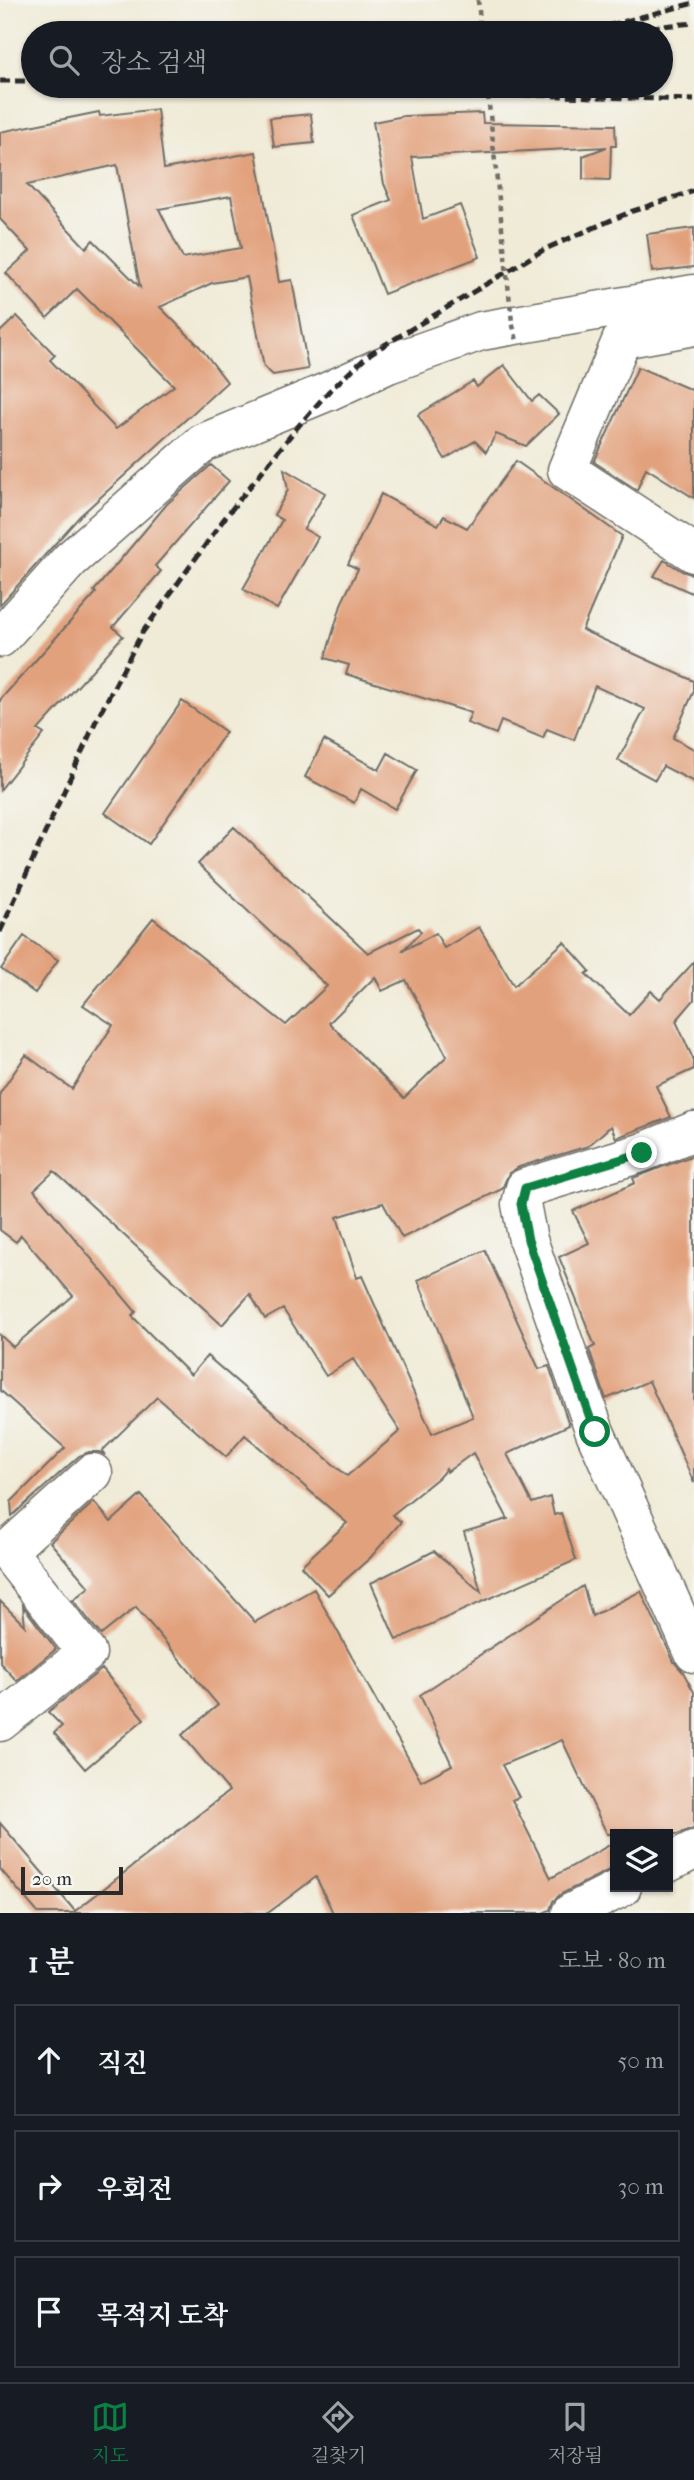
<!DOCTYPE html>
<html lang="ko">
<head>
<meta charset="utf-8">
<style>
	body { margin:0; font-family:"IM FELL French Canon","Noto Serif KR",serif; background:#242831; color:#f1f3f6 }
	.controls { position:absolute; right:21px; bottom:21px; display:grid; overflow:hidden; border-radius:0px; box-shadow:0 2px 5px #0004 }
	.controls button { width:63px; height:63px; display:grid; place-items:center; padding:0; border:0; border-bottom:2px solid #363941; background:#171b24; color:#f1f3f6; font:35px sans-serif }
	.scale { position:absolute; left:21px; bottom:18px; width:102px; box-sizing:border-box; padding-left:7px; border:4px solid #2b2b2b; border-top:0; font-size:19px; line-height:24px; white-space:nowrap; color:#2b2b2b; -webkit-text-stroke:5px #f6f6f2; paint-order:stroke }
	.stop { position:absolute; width:21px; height:21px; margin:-16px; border:5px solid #0b8043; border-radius:50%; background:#fff }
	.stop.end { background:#0b8043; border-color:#fff; box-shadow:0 2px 7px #0008 }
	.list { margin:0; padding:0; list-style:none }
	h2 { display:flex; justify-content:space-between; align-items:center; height:91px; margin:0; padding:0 28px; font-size:30px }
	h2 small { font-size:23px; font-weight:400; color:#9ea1a6 }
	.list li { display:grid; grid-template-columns:46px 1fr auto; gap:21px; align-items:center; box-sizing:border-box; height:112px; margin:0 14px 14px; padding:0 14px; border:2px solid #363941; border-radius:0px }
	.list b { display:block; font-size:26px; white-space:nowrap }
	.list em { font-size:23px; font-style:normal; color:#9ea1a6 }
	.icon { flex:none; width:38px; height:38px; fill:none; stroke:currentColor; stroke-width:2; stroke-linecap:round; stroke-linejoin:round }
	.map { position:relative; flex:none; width:694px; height:1913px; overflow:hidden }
	.search { position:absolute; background:#171b24; box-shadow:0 2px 5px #0004; left:21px; right:21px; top:21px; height:77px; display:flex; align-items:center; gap:18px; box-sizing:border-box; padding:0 24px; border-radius:38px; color:#9ea1a6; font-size:26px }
	.sheet { height:469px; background:#171b24 }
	nav { display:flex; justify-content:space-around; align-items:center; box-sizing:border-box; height:98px; border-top:2px solid #363941; background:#171b24; font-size:19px; color:#9ea1a6 }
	nav a { display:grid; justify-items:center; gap:4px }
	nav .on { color:#0b8043 }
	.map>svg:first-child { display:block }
</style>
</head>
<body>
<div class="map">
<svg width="694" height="1913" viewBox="0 0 694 1913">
	<rect width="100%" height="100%" fill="#f6f6f2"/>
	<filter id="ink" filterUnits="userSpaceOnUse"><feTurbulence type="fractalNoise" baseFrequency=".0143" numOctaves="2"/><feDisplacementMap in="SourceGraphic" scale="14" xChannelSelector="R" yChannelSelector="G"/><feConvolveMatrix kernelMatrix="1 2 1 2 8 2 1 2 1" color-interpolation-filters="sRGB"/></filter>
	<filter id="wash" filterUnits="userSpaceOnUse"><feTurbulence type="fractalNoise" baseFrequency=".00686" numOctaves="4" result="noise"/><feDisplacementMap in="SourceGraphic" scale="28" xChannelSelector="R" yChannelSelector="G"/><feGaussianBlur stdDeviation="1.57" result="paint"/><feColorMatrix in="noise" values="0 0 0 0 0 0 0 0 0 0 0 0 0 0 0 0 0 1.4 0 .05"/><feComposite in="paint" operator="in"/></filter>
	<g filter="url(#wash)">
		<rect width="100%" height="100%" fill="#f0ebd7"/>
		<g id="blocks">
			<path fill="#e2a17d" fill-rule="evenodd" d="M 157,109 L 164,169 L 256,152 L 279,282 L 292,280 L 308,369 L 273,375 L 264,367 L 247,277 L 212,283 L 160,307 L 200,347 L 227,382 L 80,516 L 0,605 L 0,332 L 17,316 L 55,355 L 50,360 L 116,429 L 174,386 L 77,289 L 47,318 L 6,273 L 30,251 L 0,219 L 0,132 L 99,112 L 100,116 ZM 117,165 L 140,287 L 93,240 L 86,248 L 27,185 ZM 231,196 L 241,248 L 183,258 L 159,209 Z
				M 482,113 L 483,123 L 615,125 L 616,146 L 611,146 L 610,180 L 583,179 L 583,156 L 607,147 L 412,157 L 423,219 L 460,205 L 480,257 L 384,294 L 353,215 L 391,200 L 384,184 L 373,122 L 404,116 Z
				M 311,114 L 314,143 L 274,147 L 270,118 Z
				M 694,228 L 694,267 L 652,272 L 647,234 Z
				M 504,365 L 532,401 L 539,395 L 559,414 L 526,446 L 496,434 L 486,452 L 475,441 L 445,459 L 418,415 L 473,381 L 477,387 Z
				M 638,367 L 694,391 L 694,498 L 646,468 L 637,490 L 594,462 Z
				M 516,461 L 622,536 L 582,630 L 694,681 L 694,691 L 673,738 L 694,749 L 694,782 L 663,766 L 655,780 L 618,760 L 645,709 L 595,686 L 574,740 L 547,729 L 543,738 L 501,721 L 496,734 L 467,723 L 471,713 L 346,674 L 349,665 L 325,658 L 342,602 L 358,569 L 348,564 L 381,494 L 438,525 L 444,516 L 467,528 Z
				M 211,465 L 229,481 L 155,566 L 161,571 L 113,627 L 123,636 L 38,730 L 44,734 L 0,790 L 0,700 L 96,593 L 94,591 L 167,504 Z
				M 284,469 L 325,493 L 304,529 L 318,537 L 277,609 L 243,589 L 282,520 L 274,515 L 288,490 Z
				M 664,560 L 682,571 L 694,575 L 694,594 L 654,576 Z
				M 182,701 L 226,732 L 149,844 L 105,813 Z
				M 324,740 L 379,770 L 388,753 L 417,770 L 395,809 L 361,789 L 354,803 L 305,777 Z
				M 234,827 L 368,953 L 418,928 L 421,932 L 402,951 L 436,933 L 444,948 L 479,927 L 514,986 L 564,942 L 590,971 L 586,974 L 629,1015 L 651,991 L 660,999 L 694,962 L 694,1000 L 676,1021 L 694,1061 L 694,1069 L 656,1086 L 671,1117 L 616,1138 L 611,1126 L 588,1146 L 519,1167 L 509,1173 L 502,1189 L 402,1238 L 383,1203 L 337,1217 L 357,1278 L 362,1276 L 432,1434 L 473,1417 L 418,1280 L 485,1250 L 539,1369 L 549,1366 L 569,1425 L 507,1454 L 532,1503 L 550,1497 L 554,1515 L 561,1513 L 576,1560 L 396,1640 L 371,1583 L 434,1551 L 481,1592 L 464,1532 L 508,1519 L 473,1453 L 447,1472 L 446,1469 L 438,1478 L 392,1515 L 401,1522 L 370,1558 L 328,1595 L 301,1566 L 347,1523 L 245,1435 L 226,1457 L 157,1397 L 102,1451 L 105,1455 L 99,1452 L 89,1452 L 79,1456 L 12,1516 L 11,1502 L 65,1448 L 0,1390 L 0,1335 L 13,1347 L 73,1296 L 21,1235 L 16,1242 L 0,1230 L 0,1093 L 26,1055 L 72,1089 L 113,1025 L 83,1005 L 153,918 L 286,1025 L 327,986 L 198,864 ZM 375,977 L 382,991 L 406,980 L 447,1056 L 404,1098 L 329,1023 ZM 54,1171 L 222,1325 L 250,1294 L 265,1319 L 283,1309 L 326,1376 L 353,1359 L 400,1431 L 347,1476 L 207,1356 L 191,1375 L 132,1316 L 136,1312 L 34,1190 Z
				M 24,936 L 58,960 L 35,993 L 1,969 Z
				M 694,1155 L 694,1483 L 649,1381 L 606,1399 L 589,1349 L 595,1346 L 559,1257 L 589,1243 L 573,1211 L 635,1183 L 633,1178 Z
				M 141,1495 L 255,1622 L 314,1589 L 421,1781 L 452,1765 L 420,1695 L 583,1586 L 592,1616 L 641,1591 L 674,1662 L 683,1672 L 694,1692 L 694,1828 L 677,1834 L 607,1834 L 562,1740 L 502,1765 L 519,1797 L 512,1800 L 551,1878 L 615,1842 L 615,1867 L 561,1894 L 553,1901 L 550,1910 L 543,1913 L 333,1913 L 316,1877 L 268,1913 L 38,1913 L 0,1869 L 0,1823 L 75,1911 L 229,1791 L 182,1735 L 218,1705 L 136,1607 L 101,1635 L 73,1600 L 89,1587 L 50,1542 L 94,1502 L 111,1522 Z
				M 0,1601 L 25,1626 L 23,1606 L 56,1649 L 17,1681 L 0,1663 Z
				M 102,1669 L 144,1719 L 85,1769 L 54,1733 L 62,1726 L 48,1712 Z"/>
		</g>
	</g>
	<g filter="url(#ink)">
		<use href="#blocks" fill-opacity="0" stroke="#706e67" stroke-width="2"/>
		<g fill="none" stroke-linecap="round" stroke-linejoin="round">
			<defs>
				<path id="minor" d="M 694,326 L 622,339 L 567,470 L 694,553
					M 0,638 L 70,560 L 203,443 L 329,391 L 388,364 L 481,331 L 694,294
					M 694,1131 L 641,1153 L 525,1188 L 521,1204 L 528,1240 L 595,1432 L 694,1653
					M 0,1722 L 87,1653 L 7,1551 L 93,1473
					M 668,1863 L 694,1850
					M 571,1913 L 622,1887"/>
			</defs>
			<use href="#minor" stroke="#706e67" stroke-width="41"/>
			<path stroke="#706e67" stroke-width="4.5" stroke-dasharray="5 5" stroke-linecap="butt" d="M 478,0 L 481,33"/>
			<use href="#minor" stroke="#fff" stroke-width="38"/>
			<path stroke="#2b2b2b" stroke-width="5" stroke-dasharray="10 5" stroke-linecap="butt" d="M 620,30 L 694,23
				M 580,33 L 694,3
				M 0,81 L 33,81
				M 238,86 L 694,100
				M 0,932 L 95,723 L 142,633 L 224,519 L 295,430 L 329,391 L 371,353 L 545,249 L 630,212 L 694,191"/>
			<path stroke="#706e67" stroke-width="4.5" stroke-dasharray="5 5" stroke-linecap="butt" d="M 487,86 L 512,322 L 518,344"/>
		</g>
	</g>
	<g fill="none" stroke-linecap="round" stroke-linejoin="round" filter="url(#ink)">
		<path stroke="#0b8043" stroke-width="9" d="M 595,1432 L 528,1240 L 521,1204 L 525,1188 L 642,1153"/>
	</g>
</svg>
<div class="controls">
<button><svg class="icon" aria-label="layers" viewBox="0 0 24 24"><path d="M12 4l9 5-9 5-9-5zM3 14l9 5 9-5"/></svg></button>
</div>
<div class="scale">20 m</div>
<div class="stop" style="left:595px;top:1432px"></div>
<div class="stop end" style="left:642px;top:1153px"></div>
<div class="search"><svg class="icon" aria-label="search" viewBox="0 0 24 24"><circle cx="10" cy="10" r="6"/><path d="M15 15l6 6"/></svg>장소 검색</div>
</div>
<section class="sheet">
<h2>1 분<small>도보 · 80 m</small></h2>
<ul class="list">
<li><svg class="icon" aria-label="ahead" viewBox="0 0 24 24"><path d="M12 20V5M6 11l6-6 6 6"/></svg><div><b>직진</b></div><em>50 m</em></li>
<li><svg class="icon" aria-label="right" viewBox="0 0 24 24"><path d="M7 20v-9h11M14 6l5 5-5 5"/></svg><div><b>우회전</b></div><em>30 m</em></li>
<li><svg class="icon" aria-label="arrive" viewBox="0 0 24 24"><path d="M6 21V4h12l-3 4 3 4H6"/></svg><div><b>목적지 도착</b></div></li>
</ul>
</section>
<nav>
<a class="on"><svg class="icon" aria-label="map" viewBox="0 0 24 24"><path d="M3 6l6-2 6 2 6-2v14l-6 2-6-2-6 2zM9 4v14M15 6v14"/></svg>지도</a>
<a><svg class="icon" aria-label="directions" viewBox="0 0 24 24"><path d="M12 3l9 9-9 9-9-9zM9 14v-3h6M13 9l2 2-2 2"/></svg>길찾기</a>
<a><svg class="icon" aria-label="saved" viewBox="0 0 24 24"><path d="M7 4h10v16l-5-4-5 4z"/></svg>저장됨</a>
</nav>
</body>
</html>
